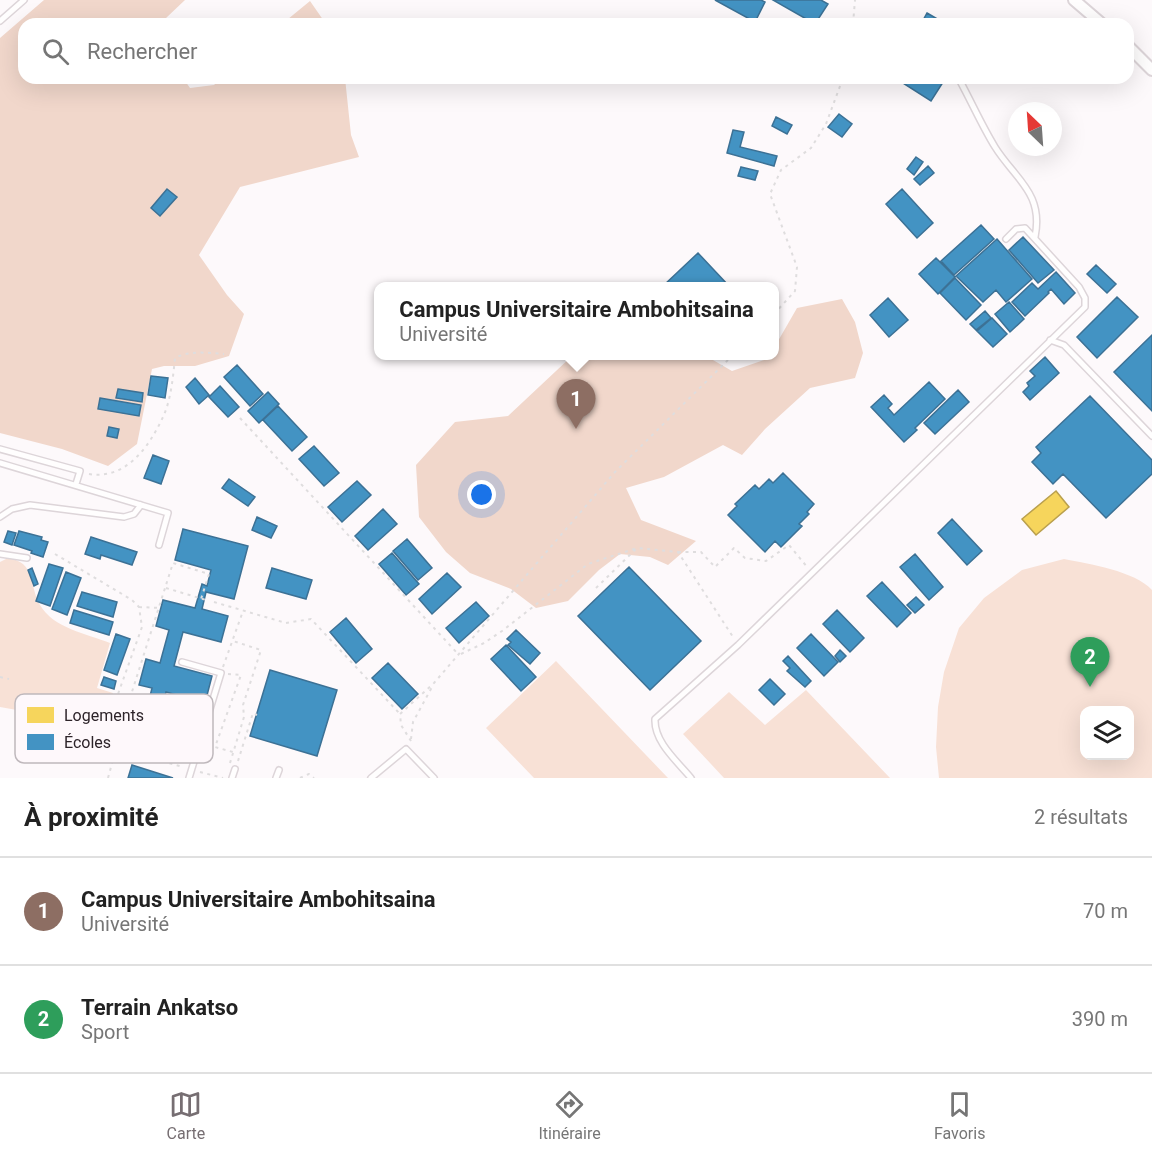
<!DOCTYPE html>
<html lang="fr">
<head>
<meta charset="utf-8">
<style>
	body { margin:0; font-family:Roboto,sans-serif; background:#f6f6f6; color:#222 }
	.controls { position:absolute; right:18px; bottom:18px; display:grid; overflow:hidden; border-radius:12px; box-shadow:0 6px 24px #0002 }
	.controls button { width:54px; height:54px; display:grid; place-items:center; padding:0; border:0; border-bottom:2px solid #e0e0e0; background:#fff; color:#222; font:30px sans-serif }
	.compass { position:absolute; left:1008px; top:102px; width:54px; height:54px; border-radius:50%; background:#fff; box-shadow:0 6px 24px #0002; rotate:335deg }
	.you { position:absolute; left:482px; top:495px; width:21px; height:21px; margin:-15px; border:4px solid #fff; border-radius:50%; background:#1a73e8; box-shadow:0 0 0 9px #1a73e833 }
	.badge { display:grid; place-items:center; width:39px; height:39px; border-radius:50%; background:#766e72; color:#fff; font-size:20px; font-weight:700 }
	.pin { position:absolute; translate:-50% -50px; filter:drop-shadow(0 2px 3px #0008) }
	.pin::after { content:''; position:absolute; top:32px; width:21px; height:18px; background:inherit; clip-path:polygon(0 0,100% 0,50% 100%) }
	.popup { position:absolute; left:374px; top:282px; width:405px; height:78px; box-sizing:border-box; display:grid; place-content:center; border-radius:12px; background:#fff; filter:drop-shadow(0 2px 4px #0005); font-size:20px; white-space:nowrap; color:#767676 }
	.popup b { font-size:22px; color:#222 }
	.popup::after { content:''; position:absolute; left:50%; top:100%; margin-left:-12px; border:12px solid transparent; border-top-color:#fff }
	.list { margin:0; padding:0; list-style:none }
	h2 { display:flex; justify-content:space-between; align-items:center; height:78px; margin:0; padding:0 24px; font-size:26px }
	h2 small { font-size:20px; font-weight:400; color:#767676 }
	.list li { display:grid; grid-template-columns:39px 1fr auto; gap:18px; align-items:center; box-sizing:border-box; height:108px; padding:0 24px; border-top:2px solid #e0e0e0 }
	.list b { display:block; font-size:22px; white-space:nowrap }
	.list p { margin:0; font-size:20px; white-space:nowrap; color:#767676 }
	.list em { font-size:20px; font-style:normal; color:#767676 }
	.icon { flex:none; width:33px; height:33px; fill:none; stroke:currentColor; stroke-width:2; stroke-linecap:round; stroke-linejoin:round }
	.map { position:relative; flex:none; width:1152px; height:778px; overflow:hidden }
	.search { position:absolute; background:#fff; box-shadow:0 6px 24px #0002; left:18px; right:18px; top:18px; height:66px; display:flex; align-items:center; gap:15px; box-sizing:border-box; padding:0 21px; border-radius:18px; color:#767676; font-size:22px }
	.sheet { height:294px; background:#fff }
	nav { display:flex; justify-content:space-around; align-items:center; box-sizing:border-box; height:84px; border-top:2px solid #e0e0e0; background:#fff; font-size:16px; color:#767676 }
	nav a { display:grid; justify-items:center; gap:3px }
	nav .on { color:#766e72 }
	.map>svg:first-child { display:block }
</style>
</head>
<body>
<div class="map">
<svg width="1152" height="778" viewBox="0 0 1152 778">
	<rect width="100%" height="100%" fill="#fdf9fb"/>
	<path fill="#f8e1d6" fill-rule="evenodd" d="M 8,558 C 36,562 29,586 40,605 C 53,628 87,634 110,643 L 97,688 L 113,693 L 103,732 L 28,712 L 0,707 L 0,562 Z
		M 1064,559 C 1089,564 1135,571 1152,590 L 1152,778 L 939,778 L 936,747 L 938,707 L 944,672 L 959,628 L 984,598 L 1022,570 ZM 1084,710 L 1130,710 L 1130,756 L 1084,756 Z
		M 556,661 L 668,778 L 534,778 L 486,728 Z
		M 806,690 L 890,778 L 724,778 L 683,734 L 729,692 L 765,725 Z"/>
	<path fill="#f1d7cb" d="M 44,0 L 185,0 L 166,18 L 165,24 L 24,24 L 24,78 L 183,78 L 190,88 L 214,85 L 221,78 L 345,78 L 351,135 L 359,157 L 240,187 L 199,255 L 227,295 L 244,314 L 229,356 L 195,366 L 164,366 L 152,369 L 137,444 L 108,466 L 62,449 L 0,433 L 0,38 Z
		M 310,1 L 326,24 L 282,24 Z
		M 842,299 L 855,322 L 863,353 L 855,378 L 810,388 L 765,429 L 742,455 L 723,445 L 664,477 L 626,488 L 641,520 L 696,541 L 668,565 L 650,557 L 620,554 L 599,570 L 568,601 L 536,608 L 511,589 L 470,573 L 446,552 L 419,517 L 416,465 L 455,422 L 508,416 L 572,356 L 706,356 L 732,371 L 767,359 L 769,356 L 774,356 L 774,348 L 797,308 Z"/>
	<path fill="#f6d55c" stroke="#baa04d" stroke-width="1.5" d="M 1056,491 L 1069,507 L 1036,535 L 1022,519 Z"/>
	<path fill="#4393c3" stroke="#3c7195" stroke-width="1.5" d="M 715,0 L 761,0 L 765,2 L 755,22 Z
		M 773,0 L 821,0 L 828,4 L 815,24 Z
		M 927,13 L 946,24 L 921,24 Z
		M 895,78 L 944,78 L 945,79 L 931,101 Z
		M 839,114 L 852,124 L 842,137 L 828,127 Z
		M 776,117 L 792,125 L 787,134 L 772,126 Z
		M 733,130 L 744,132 L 740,147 L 777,156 L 774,166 L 727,153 Z
		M 916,157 L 923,162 L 914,175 L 907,169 Z
		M 928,166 L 934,173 L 920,185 L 914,179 Z
		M 741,167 L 758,171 L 755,180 L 738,176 Z
		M 167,189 L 177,197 L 160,216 L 151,208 Z
		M 902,189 L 933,223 L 917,238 L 886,204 Z
		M 981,225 L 994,239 L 954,275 L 941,261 Z
		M 1023,237 L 1054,270 L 1038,283 L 1009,250 Z
		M 997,239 L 1032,279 L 1006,302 L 996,290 L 983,302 L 956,276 Z
		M 698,253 L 729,286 L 663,286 Z
		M 936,258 L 955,277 L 938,294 L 919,274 Z
		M 1096,265 L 1116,284 L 1107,293 L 1087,274 Z
		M 1056,272 L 1075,293 L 1064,304 L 1051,289 L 1048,292 L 1049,293 L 1025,316 L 1012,302 L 1032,283 L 1038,289 Z
		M 955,278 L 981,305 L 966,320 L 940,293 Z
		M 1117,297 L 1138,317 L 1097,358 L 1077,337 Z
		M 888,298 L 908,320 L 889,337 L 870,315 Z
		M 1009,302 L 1024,319 L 1010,332 L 995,314 Z
		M 985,311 L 991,318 L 976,330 L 970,324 Z
		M 992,318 L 1007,334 L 993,347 L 977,331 Z
		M 1152,335 L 1152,411 L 1114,372 Z
		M 1045,357 L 1059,373 L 1030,400 L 1023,392 L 1029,386 L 1027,383 L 1035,376 L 1030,371 Z
		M 237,365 L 263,394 L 250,406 L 224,377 Z
		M 151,376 L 168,378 L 165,398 L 148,395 Z
		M 195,378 L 209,395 L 199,404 L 186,387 Z
		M 929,382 L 945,399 L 915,428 L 917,430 L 904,442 L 871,407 L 884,395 L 892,404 L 888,408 L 894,415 Z
		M 220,386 L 239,407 L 228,417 L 209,397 Z
		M 118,389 L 143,393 L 142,402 L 116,398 Z
		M 958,390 L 969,402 L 935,434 L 924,423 Z
		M 268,392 L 279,404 L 259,423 L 248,411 Z
		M 1090,396 L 1152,460 L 1152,474 L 1106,518 L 1063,474 L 1053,484 L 1032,462 L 1041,453 L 1036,447 Z
		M 100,398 L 141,405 L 139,416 L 98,409 Z
		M 278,406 L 307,437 L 292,451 L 263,420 Z
		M 109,427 L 119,429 L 117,438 L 107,436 Z
		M 314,446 L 339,473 L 324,486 L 299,459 Z
		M 153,455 L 169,461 L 161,484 L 144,478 Z
		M 783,473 L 814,504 L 807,512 L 809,514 L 799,524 L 802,526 L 781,547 L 775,541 L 765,552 L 728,515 L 737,506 L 735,504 L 755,485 L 759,489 L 769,479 L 773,483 Z
		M 229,479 L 255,497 L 248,506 L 222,488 Z
		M 357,481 L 371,495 L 342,522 L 328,507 Z
		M 383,509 L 397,524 L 368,550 L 355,536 Z
		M 257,517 L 277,526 L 271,538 L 252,530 Z
		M 952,519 L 982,551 L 967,565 L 938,533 Z
		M 183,529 L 248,546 L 234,599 L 206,592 L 202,609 L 228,616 L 221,642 L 183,632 L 174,666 L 212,676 L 205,703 L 166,692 L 157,725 L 194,735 L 187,762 L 122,745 L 129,718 L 144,721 L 152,688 L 139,685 L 146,659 L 160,663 L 169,630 L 156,626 L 163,600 L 195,608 L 202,584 L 207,586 L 211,570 L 175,560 Z
		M 8,531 L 16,533 L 12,545 L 4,542 Z
		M 19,531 L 42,537 L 41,540 L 48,542 L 43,557 L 31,553 L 32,551 L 14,545 Z
		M 91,537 L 137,552 L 132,565 L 101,555 L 100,559 L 85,554 Z
		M 407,539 L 432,568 L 418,580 L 393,551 Z
		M 392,553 L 419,584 L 406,595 L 379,564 Z
		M 915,554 L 943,587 L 929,600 L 900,567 Z
		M 49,564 L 63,568 L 50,606 L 36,601 Z
		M 629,567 L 701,641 L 650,690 L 578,616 Z
		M 32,568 L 38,584 L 34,586 L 28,570 Z
		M 272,568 L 312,580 L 306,599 L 266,588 Z
		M 66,572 L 81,578 L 67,615 L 52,609 Z
		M 447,573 L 461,587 L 432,614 L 419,599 Z
		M 882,582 L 911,613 L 897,627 L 867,596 Z
		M 82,592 L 117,602 L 113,617 L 77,606 Z
		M 916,597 L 924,605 L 915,613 L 907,605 Z
		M 476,602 L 489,616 L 459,643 L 446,628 Z
		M 74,610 L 113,622 L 109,635 L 70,623 Z
		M 837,610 L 864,638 L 850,652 L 823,624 Z
		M 346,618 L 372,649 L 356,663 L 330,632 Z
		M 516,630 L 540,653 L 530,664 L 508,645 L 511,642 L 507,639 Z
		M 116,634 L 130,639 L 117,675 L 104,670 Z
		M 811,634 L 838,662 L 824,676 L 797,648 Z
		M 506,645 L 536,677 L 521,691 L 491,659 Z
		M 840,650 L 846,656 L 840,662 L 835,656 Z
		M 788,656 L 811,681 L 805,687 L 787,671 L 790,668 L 783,661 Z
		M 388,663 L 418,694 L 402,709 L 372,678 Z
		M 270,670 L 337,690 L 317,756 L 250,736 Z
		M 104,677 L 116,681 L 114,689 L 101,685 Z
		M 770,679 L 785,694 L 774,705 L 759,690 Z
		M 132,765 L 173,778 L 128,778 Z"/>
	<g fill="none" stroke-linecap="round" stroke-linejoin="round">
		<defs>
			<path id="lane" d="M 0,21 L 24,0
				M 955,78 L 960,81 C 972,103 982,126 995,147 C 1015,179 1044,193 1035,237
				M 1050,340 L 1064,345 L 1152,436
				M 0,449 L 80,471 L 76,484
				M 0,463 L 168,513 L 159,545
				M 0,517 L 12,509 L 30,505 L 124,517 L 134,514 L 141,505
				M 0,554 L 27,558
				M 182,662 L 221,673 L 189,778
				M 232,778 L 235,769
				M 276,778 L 279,770
				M 371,778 L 406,749 L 434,778
				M 691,778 C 677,761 654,742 655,719 L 738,645 L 1085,307 L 1085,298 L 1079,287 L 1025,228 L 1016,229 L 1006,239"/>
			<path id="street" d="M 1074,0 L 1102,24
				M 1128,46 L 1152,70"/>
		</defs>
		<use href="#lane" stroke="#ddd5d9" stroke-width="8"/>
		<use href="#street" stroke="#ddd5d9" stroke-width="14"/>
		<path stroke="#dfddde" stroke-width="2" stroke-dasharray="3 4.5" stroke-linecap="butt" d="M 853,24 L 855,0
			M 774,314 L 795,291 L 797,267 L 770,194 L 781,170 L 811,148 L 826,124 L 843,78
			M 240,418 L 459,655
			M 89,474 C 126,480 149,447 163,417 C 171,400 173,377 175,358 C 190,350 208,353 224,354
			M 678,552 L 701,552 L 715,567 L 734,548 L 745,558 L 766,561 L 789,545 L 808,568
			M 55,554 L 132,600 L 139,607 L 142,627 L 118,694 L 130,698
			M 166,588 L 206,600
			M 596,588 L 637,548 L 678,552 L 733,637
			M 214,602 L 286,623 L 311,619 L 400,714
			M 139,607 L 160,608
			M 461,654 L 484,643 L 502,631 L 588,564 L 637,548
			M 223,667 L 243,611
			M 228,674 L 241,675 L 215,747 L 233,752
			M 0,677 L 9,679
			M 40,724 L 45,703 L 50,702
			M 87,737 L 88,733 L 104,737
			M 411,739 L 413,722 L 432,687
			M 90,741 L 183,767
			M 411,741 L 401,725 L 400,714 L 434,683 L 615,472 L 732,356
			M 102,743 L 113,707 L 130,698
			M 238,761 L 253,713 L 257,715
			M 230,763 L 244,717 L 243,705 L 261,650 L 233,641
			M 200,772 L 223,778
			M 108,778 L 130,698 L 173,563 L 209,574 L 201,599
			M 300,778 L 309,774 L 314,778"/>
		<use href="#lane" stroke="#fffefe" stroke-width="5"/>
		<use href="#street" stroke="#fffefe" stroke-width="10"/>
	</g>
	<rect x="15" y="694" width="198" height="69" rx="9" fill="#fef8fb" stroke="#bfb8bc" stroke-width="1.5"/>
	<rect x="27" y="707" width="27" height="16" fill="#f6d55c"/>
	<rect x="27" y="734" width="27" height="16" fill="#4393c3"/>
	<g font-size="16" fill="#2d2329">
		<text x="64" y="721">Logements</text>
		<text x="64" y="748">Écoles</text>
	</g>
</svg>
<div class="controls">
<button><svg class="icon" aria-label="layers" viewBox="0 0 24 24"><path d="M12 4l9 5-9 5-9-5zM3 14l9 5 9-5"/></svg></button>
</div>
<svg class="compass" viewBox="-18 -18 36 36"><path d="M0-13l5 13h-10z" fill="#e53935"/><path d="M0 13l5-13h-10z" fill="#767676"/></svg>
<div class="you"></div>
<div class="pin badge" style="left:576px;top:429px;background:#8d6e63">1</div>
<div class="popup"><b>Campus Universitaire Ambohitsaina</b>Université</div>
<div class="pin badge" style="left:1090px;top:687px;background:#2e9e5b">2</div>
<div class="search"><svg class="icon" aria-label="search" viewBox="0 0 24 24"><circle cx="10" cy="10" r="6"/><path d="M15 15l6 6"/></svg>Rechercher</div>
</div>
<section class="sheet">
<h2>À proximité<small>2 résultats</small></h2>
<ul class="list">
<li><span class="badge" style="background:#8d6e63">1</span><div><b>Campus Universitaire Ambohitsaina</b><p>Université</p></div><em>70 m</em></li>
<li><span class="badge" style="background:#2e9e5b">2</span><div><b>Terrain Ankatso</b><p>Sport</p></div><em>390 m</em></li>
</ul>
</section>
<nav>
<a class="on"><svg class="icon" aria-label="map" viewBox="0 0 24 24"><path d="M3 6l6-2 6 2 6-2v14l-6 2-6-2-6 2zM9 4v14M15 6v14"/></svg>Carte</a>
<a><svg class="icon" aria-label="directions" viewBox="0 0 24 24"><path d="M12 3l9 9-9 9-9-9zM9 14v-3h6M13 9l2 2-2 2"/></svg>Itinéraire</a>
<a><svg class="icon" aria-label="saved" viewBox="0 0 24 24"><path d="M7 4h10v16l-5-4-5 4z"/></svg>Favoris</a>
</nav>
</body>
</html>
